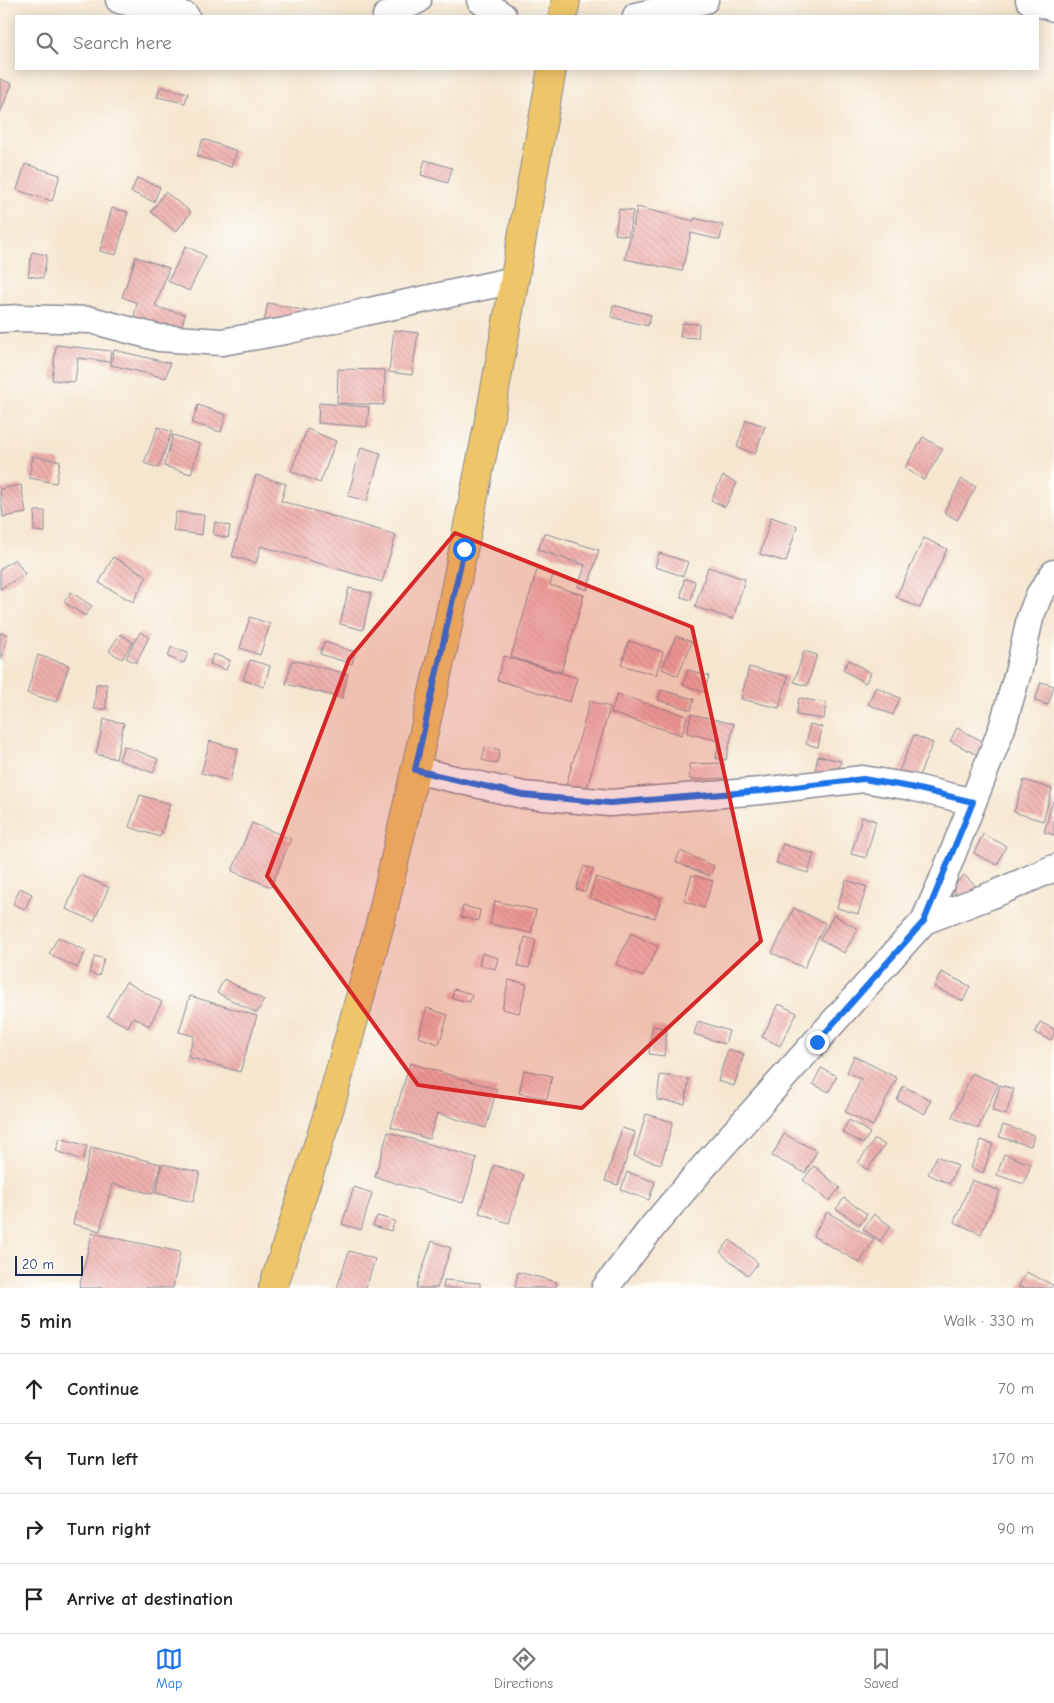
<!DOCTYPE html>
<html lang="en">
<head>
<meta charset="utf-8">
<style>
	body { margin:0; font-family:"Comic Neue",sans-serif; background:#f6f6f6; color:#222 }
	.scale { position:absolute; left:15px; bottom:12px; width:68px; box-sizing:border-box; padding-left:5px; border:2px solid #1b2f5e; border-top:0; font-size:14px; line-height:18px; white-space:nowrap; color:#1b2f5e; -webkit-text-stroke:4px #fdfcf7; paint-order:stroke }
	.stop { position:absolute; width:15px; height:15px; margin:-11px; border:4px solid #1a73e8; border-radius:50%; background:#fff }
	.stop.end { background:#1a73e8; border-color:#fff; box-shadow:0 1px 5px #0008 }
	.list { margin:0; padding:0; list-style:none }
	h2 { display:flex; justify-content:space-between; align-items:center; height:65px; margin:0; padding:0 20px; font-size:21px }
	h2 small { font-size:16px; font-weight:400; color:#767676 }
	.list li { display:grid; grid-template-columns:32px 1fr auto; gap:15px; align-items:center; box-sizing:border-box; height:70px; padding:0 20px; border-top:1px solid #e0e0e0 }
	.list b { display:block; font-size:19px; white-space:nowrap }
	.list em { font-size:16px; font-style:normal; color:#767676 }
	.icon { flex:none; width:28px; height:28px; fill:none; stroke:currentColor; stroke-width:2; stroke-linecap:round; stroke-linejoin:round }
	.map { position:relative; flex:none; width:1054px; height:1288px; overflow:hidden }
	.search { position:absolute; background:#fff; box-shadow:0 2px 12px #0003; left:15px; right:15px; top:15px; height:55px; display:flex; align-items:center; gap:12px; box-sizing:border-box; padding:0 18px; border-radius:0px; color:#767676; font-size:19px }
	.sheet { height:345px; background:#fff }
	nav { display:flex; justify-content:space-around; align-items:center; box-sizing:border-box; height:70px; border-top:1px solid #e0e0e0; background:#fff; font-size:14px; color:#767676 }
	nav a { display:grid; justify-items:center; gap:2px }
	nav .on { color:#1a73e8 }
	.map>svg:first-child { display:block }
</style>
</head>
<body>
<div class="map">
<svg width="1054" height="1288" viewBox="0 0 1054 1288">
	<defs>
		<pattern id="building-back-hatch" width="6" height="6" patternUnits="userSpaceOnUse" patternTransform="scale(1.25)"><rect width="6" height="6" fill="#efb0ad"/><path d="M-1 5l2 2M0 0l6 6M5-1l2 2" fill="none" stroke="#cc9897"/></pattern>
	</defs>
	<rect width="100%" height="100%" fill="#fdfcf7"/>
	<filter id="ink" filterUnits="userSpaceOnUse"><feTurbulence type="fractalNoise" baseFrequency=".02" numOctaves="2"/><feDisplacementMap in="SourceGraphic" scale="10" xChannelSelector="R" yChannelSelector="G"/><feConvolveMatrix kernelMatrix="1 2 1 2 8 2 1 2 1" color-interpolation-filters="sRGB"/></filter>
	<filter id="wash" filterUnits="userSpaceOnUse"><feTurbulence type="fractalNoise" baseFrequency=".0096" numOctaves="4" result="noise"/><feDisplacementMap in="SourceGraphic" scale="20" xChannelSelector="R" yChannelSelector="G"/><feGaussianBlur stdDeviation="1.12" result="paint"/><feColorMatrix in="noise" values="0 0 0 0 0 0 0 0 0 0 0 0 0 0 0 0 0 1.4 0 .05"/><feComposite in="paint" operator="in"/></filter>
	<g filter="url(#wash)">
		<rect width="100%" height="100%" fill="#f5e6cf"/>
		<g id="blocks">
			<path fill="url(#building-back-hatch)" d="M 0,79 L 12,84 L 0,113 Z
				M 160,87 L 188,93 L 185,103 L 157,97 Z
				M 203,139 L 237,151 L 231,167 L 197,156 Z
				M 425,160 L 452,168 L 448,183 L 421,175 Z
				M 25,164 L 60,175 L 52,201 L 17,190 Z
				M 137,178 L 160,187 L 154,202 L 131,192 Z
				M 165,192 L 191,212 L 176,232 L 151,212 Z
				M 637,207 L 694,221 L 694,218 L 723,225 L 720,240 L 691,233 L 682,271 L 625,259 Z
				M 112,208 L 128,212 L 116,255 L 100,251 Z
				M 619,209 L 633,211 L 628,236 L 615,234 Z
				M 186,246 L 206,256 L 189,291 L 168,281 Z
				M 32,252 L 47,255 L 43,278 L 28,276 Z
				M 136,257 L 169,268 L 155,307 L 185,314 L 179,338 L 131,331 L 137,303 L 122,297 Z
				M 268,303 L 307,311 L 303,330 L 264,322 Z
				M 613,305 L 651,315 L 648,326 L 611,317 Z
				M 682,323 L 699,324 L 698,338 L 680,337 Z
				M 394,330 L 418,333 L 412,375 L 389,372 Z
				M 56,345 L 111,351 L 110,362 L 78,358 L 75,382 L 52,380 Z
				M 114,350 L 170,363 L 166,378 L 111,365 Z
				M 338,369 L 385,370 L 384,405 L 337,403 Z
				M 319,403 L 369,407 L 367,427 L 318,423 Z
				M 198,405 L 226,415 L 221,432 L 192,423 Z
				M 746,420 L 765,426 L 755,454 L 737,447 Z
				M 158,427 L 172,432 L 158,468 L 144,463 Z
				M 307,429 L 336,441 L 320,483 L 291,471 Z
				M 173,435 L 200,444 L 191,474 L 164,466 Z
				M 923,437 L 943,449 L 924,480 L 905,468 Z
				M 361,447 L 381,453 L 367,501 L 348,496 Z
				M 33,456 L 60,461 L 56,483 L 29,478 Z
				M 256,475 L 286,484 L 281,501 L 396,535 L 382,582 L 261,546 L 256,563 L 232,556 Z
				M 723,476 L 737,483 L 725,507 L 711,500 Z
				M 962,479 L 976,487 L 957,520 L 944,512 Z
				M 21,485 L 26,513 L 3,517 L 0,489 Z
				M 35,511 L 45,511 L 45,532 L 34,531 Z
				M 176,512 L 204,515 L 202,535 L 173,531 Z
				M 771,517 L 797,526 L 786,562 L 760,554 Z
				M 215,522 L 230,526 L 228,538 L 213,534 Z
				M 544,533 L 599,550 L 587,590 L 578,587 L 585,565 L 538,550 Z
				M 924,538 L 947,549 L 920,608 L 896,597 Z
				M 659,553 L 688,562 L 683,576 L 655,567 Z
				M 113,557 L 147,576 L 133,602 L 99,583 Z
				M 15,559 L 25,574 L 0,589 L 0,569 Z
				M 708,567 L 745,579 L 733,619 L 695,607 Z
				M 537,570 L 553,575 L 550,585 L 584,595 L 561,672 L 511,657 Z
				M 684,579 L 695,581 L 691,600 L 681,597 Z
				M 349,588 L 371,593 L 363,630 L 340,624 Z
				M 71,592 L 92,606 L 85,616 L 64,602 Z
				M 250,617 L 270,624 L 260,655 L 240,648 Z
				M 140,632 L 149,637 L 136,663 L 126,658 Z
				M 0,633 L 8,635 L 1,660 L 0,660 Z
				M 120,634 L 133,642 L 122,659 L 109,651 Z
				M 676,636 L 692,642 L 678,676 L 662,669 Z
				M 629,641 L 663,652 L 656,675 L 621,665 Z
				M 324,642 L 355,652 L 352,664 L 320,654 Z
				M 171,647 L 188,653 L 184,663 L 168,657 Z
				M 804,651 L 817,655 L 807,686 L 794,682 Z
				M 213,654 L 230,660 L 226,670 L 210,664 Z
				M 38,655 L 69,665 L 57,702 L 27,693 Z
				M 504,656 L 577,678 L 570,702 L 497,680 Z
				M 250,660 L 270,666 L 264,687 L 243,680 Z
				M 292,660 L 348,674 L 342,698 L 286,684 Z
				M 849,660 L 871,673 L 865,683 L 843,670 Z
				M 749,667 L 788,676 L 779,708 L 741,699 Z
				M 688,670 L 709,676 L 704,692 L 683,685 Z
				M 1041,682 L 1054,686 L 1048,705 L 1035,701 Z
				M 96,684 L 107,684 L 106,709 L 94,709 Z
				M 876,687 L 900,698 L 893,715 L 868,704 Z
				M 661,690 L 694,699 L 691,710 L 658,700 Z
				M 617,694 L 687,716 L 682,735 L 611,713 Z
				M 799,698 L 826,703 L 824,719 L 796,715 Z
				M 590,701 L 610,707 L 581,809 L 561,803 Z
				M 691,714 L 734,724 L 726,760 L 716,758 L 719,741 L 687,733 Z
				M 104,719 L 124,723 L 116,759 L 96,754 Z
				M 810,724 L 822,727 L 818,747 L 806,744 Z
				M 957,728 L 994,747 L 987,760 L 950,741 Z
				M 914,735 L 933,743 L 910,796 L 892,788 Z
				M 210,741 L 238,749 L 230,781 L 201,773 Z
				M 124,746 L 158,759 L 153,773 L 119,760 Z
				M 485,747 L 500,750 L 497,764 L 482,760 Z
				M 818,756 L 841,761 L 835,787 L 813,782 Z
				M 724,763 L 725,778 L 690,780 L 689,764 Z
				M 1024,780 L 1052,789 L 1043,821 L 1014,812 Z
				M 140,795 L 170,804 L 160,837 L 129,827 Z
				M 1053,801 L 1054,801 L 1054,835 L 1044,832 Z
				M 862,817 L 876,821 L 866,858 L 851,854 Z
				M 252,823 L 291,839 L 271,887 L 232,871 Z
				M 983,834 L 1006,846 L 997,865 L 974,853 Z
				M 783,844 L 814,854 L 808,873 L 776,863 Z
				M 680,851 L 714,866 L 710,876 L 676,862 Z
				M 584,866 L 593,869 L 585,892 L 576,889 Z
				M 80,875 L 109,887 L 94,921 L 66,909 Z
				M 692,875 L 713,881 L 704,908 L 684,901 Z
				M 964,875 L 979,889 L 966,902 L 951,889 Z
				M 596,877 L 661,898 L 655,918 L 589,898 Z
				M 846,880 L 867,887 L 858,914 L 837,908 Z
				M 20,888 L 32,894 L 25,909 L 13,904 Z
				M 495,901 L 536,910 L 531,933 L 490,924 Z
				M 463,906 L 480,910 L 478,921 L 461,917 Z
				M 794,908 L 825,923 L 804,968 L 772,953 Z
				M 834,915 L 858,929 L 844,953 L 820,939 Z
				M 631,933 L 658,947 L 643,977 L 616,964 Z
				M 58,937 L 86,951 L 77,968 L 49,954 Z
				M 525,937 L 536,940 L 529,968 L 518,966 Z
				M 482,953 L 498,958 L 495,969 L 479,965 Z
				M 95,956 L 104,959 L 99,976 L 89,973 Z
				M 941,972 L 970,986 L 963,1001 L 934,987 Z
				M 224,979 L 264,1000 L 257,1013 L 217,993 Z
				M 509,980 L 527,984 L 519,1013 L 502,1009 Z
				M 126,982 L 162,1002 L 149,1026 L 133,1017 L 128,1027 L 107,1016 Z
				M 454,989 L 472,994 L 470,1002 L 452,998 Z
				M 190,996 L 257,1016 L 240,1072 L 188,1057 L 194,1036 L 179,1032 Z
				M 779,1004 L 797,1013 L 780,1046 L 762,1037 Z
				M 427,1008 L 448,1015 L 439,1044 L 418,1037 Z
				M 698,1021 L 729,1031 L 725,1044 L 694,1034 Z
				M 1040,1022 L 1054,1029 L 1054,1035 L 1051,1040 L 1035,1033 Z
				M 652,1026 L 667,1028 L 664,1056 L 649,1054 Z
				M 728,1049 L 744,1054 L 734,1086 L 718,1081 Z
				M 854,1056 L 897,1078 L 873,1126 L 845,1112 L 861,1079 L 847,1072 Z
				M 410,1063 L 497,1089 L 486,1128 L 437,1113 L 429,1139 L 391,1127 Z
				M 821,1068 L 837,1076 L 829,1092 L 813,1084 Z
				M 524,1070 L 552,1076 L 547,1099 L 519,1093 Z
				M 972,1073 L 998,1084 L 978,1129 L 952,1117 Z
				M 660,1075 L 689,1079 L 685,1104 L 657,1100 Z
				M 1000,1085 L 1014,1089 L 1006,1115 L 992,1111 Z
				M 903,1086 L 931,1100 L 925,1114 L 897,1100 Z
				M 646,1114 L 673,1122 L 661,1164 L 634,1156 Z
				M 849,1120 L 870,1133 L 863,1144 L 842,1132 Z
				M 1003,1125 L 1034,1135 L 1031,1146 L 999,1137 Z
				M 622,1128 L 635,1132 L 618,1185 L 605,1181 Z
				M 388,1132 L 477,1158 L 463,1203 L 375,1177 Z
				M 784,1134 L 817,1151 L 805,1173 L 772,1156 Z
				M 60,1138 L 87,1146 L 83,1160 L 56,1151 Z
				M 875,1139 L 885,1145 L 867,1170 L 858,1163 Z
				M 981,1140 L 993,1144 L 983,1173 L 971,1168 Z
				M 91,1147 L 161,1164 L 153,1194 L 112,1184 L 100,1231 L 73,1224 Z
				M 1004,1154 L 1031,1164 L 1024,1184 L 997,1175 Z
				M 937,1156 L 958,1166 L 949,1184 L 928,1174 Z
				M 162,1164 L 200,1172 L 193,1202 L 156,1193 Z
				M 494,1165 L 524,1175 L 509,1223 L 479,1213 Z
				M 814,1166 L 840,1188 L 829,1201 L 803,1180 Z
				M 627,1172 L 655,1182 L 649,1200 L 621,1190 Z
				M 972,1180 L 1000,1191 L 981,1234 L 954,1222 Z
				M 354,1187 L 372,1193 L 361,1230 L 342,1224 Z
				M 844,1198 L 867,1214 L 860,1225 L 836,1209 Z
				M 827,1212 L 874,1239 L 860,1263 L 813,1236 Z
				M 874,1214 L 891,1226 L 880,1241 L 863,1229 Z
				M 377,1216 L 395,1221 L 391,1231 L 373,1226 Z
				M 92,1233 L 180,1252 L 173,1288 L 79,1288 Z
				M 730,1240 L 758,1263 L 748,1276 L 720,1252 Z
				M 432,1241 L 451,1248 L 437,1288 L 416,1288 Z
				M 349,1251 L 375,1259 L 366,1288 L 337,1288 Z
				M 518,1272 L 557,1282 L 555,1288 L 515,1288 Z
				M 1026,1272 L 1053,1285 L 1051,1288 L 1018,1288 Z
				M 444,1280 L 480,1283 L 480,1288 L 443,1288 Z"/>
		</g>
	</g>
	<g filter="url(#ink)">
		<use href="#blocks" fill-opacity="0" stroke="#888a96" stroke-width="1"/>
		<g fill="none" stroke-linecap="round" stroke-linejoin="round">
			<defs>
				<path id="minor" d="M 119,0 L 186,16
					M 480,0 L 503,16
					M 1029,0 L 1054,8
					M 386,16 L 418,0
					M 636,16 L 705,0
					M 0,319 L 20,318 L 91,320 L 159,338 L 222,342 L 285,331 L 365,312 L 515,280
					M 415,770 L 523,795 L 610,803 L 761,791 L 863,779 L 911,787 L 973,802
					M 924,921 L 942,881 L 1002,728 L 1019,669 L 1030,618 L 1039,595 L 1054,573
					M 605,1288 L 654,1225 L 706,1164 L 924,921 L 997,893 L 1054,868"/>
				<path id="primary" d="M 563,16 L 566,0
					M 273,1288 L 330,1107 L 381,920 L 445,640 L 492,406 L 552,69"/>
			</defs>
			<use href="#minor" stroke="#888a96" stroke-width="29"/>
			<use href="#primary" stroke="#888a96" stroke-width="30"/>
			<use href="#minor" stroke="#fff" stroke-width="26"/>
			<use href="#primary" stroke="#eec569" stroke-width="28"/>
		</g>
	</g>
	<g fill="none" stroke-linecap="round" stroke-linejoin="round" filter="url(#ink)">
		<path stroke="#1a73e8" stroke-width="6" d="M 464,549 L 415,770 L 523,795 L 610,803 L 761,791 L 863,779 L 910,787 L 973,802 L 924,921 L 817,1042"/>
	</g>
	<path fill="#d62828" fill-opacity="0.2" stroke="#d62828" stroke-width="4" stroke-linejoin="round" d="M 455,533 L 692,627 L 761,941 L 582,1108 L 418,1085 L 267,876 L 349,659 Z"/>
</svg>
<div class="scale">20 m</div>
<div class="stop" style="left:464px;top:549px"></div>
<div class="stop end" style="left:817px;top:1042px"></div>
<div class="search"><svg class="icon" aria-label="search" viewBox="0 0 24 24"><circle cx="10" cy="10" r="6"/><path d="M15 15l6 6"/></svg>Search here</div>
</div>
<section class="sheet">
<h2>5 min<small>Walk · 330 m</small></h2>
<ul class="list">
<li><svg class="icon" aria-label="ahead" viewBox="0 0 24 24"><path d="M12 20V5M6 11l6-6 6 6"/></svg><div><b>Continue</b></div><em>70 m</em></li>
<li><svg class="icon" aria-label="left" viewBox="0 0 24 24"><path d="M17 20v-9H6M10 6l-5 5 5 5"/></svg><div><b>Turn left</b></div><em>170 m</em></li>
<li><svg class="icon" aria-label="right" viewBox="0 0 24 24"><path d="M7 20v-9h11M14 6l5 5-5 5"/></svg><div><b>Turn right</b></div><em>90 m</em></li>
<li><svg class="icon" aria-label="arrive" viewBox="0 0 24 24"><path d="M6 21V4h12l-3 4 3 4H6"/></svg><div><b>Arrive at destination</b></div></li>
</ul>
</section>
<nav>
<a class="on"><svg class="icon" aria-label="map" viewBox="0 0 24 24"><path d="M3 6l6-2 6 2 6-2v14l-6 2-6-2-6 2zM9 4v14M15 6v14"/></svg>Map</a>
<a><svg class="icon" aria-label="directions" viewBox="0 0 24 24"><path d="M12 3l9 9-9 9-9-9zM9 14v-3h6M13 9l2 2-2 2"/></svg>Directions</a>
<a><svg class="icon" aria-label="saved" viewBox="0 0 24 24"><path d="M7 4h10v16l-5-4-5 4z"/></svg>Saved</a>
</nav>
</body>
</html>
